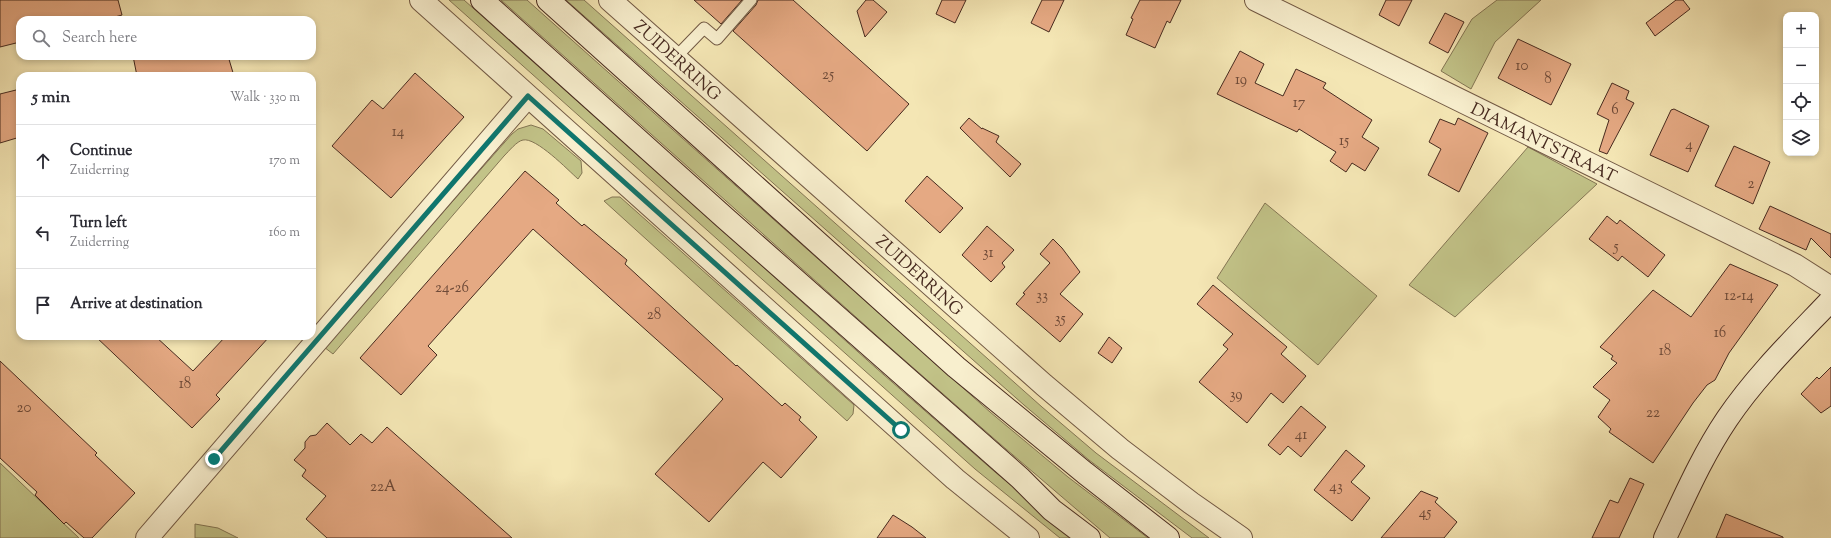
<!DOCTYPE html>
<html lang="en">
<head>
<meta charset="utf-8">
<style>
	body { margin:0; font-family:"Sorts Mill Goudy",serif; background:#f2f2f3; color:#2b2b33 }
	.controls { position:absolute; right:12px; top:12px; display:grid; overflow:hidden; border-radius:8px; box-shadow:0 2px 6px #0003 }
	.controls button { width:36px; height:36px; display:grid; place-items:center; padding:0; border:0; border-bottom:1px solid #e1e1e2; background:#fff; color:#2b2b33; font:20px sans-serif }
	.stop { position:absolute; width:12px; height:12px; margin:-9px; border:3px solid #0f766e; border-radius:50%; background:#fff }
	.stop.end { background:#0f766e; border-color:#fff; box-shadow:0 1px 4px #0008 }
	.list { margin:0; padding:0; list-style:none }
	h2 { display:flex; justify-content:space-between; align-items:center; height:52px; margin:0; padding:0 16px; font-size:17px }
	h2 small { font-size:13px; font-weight:400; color:#7c7c81 }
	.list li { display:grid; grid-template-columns:26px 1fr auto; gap:12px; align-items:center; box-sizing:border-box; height:72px; padding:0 16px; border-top:1px solid #e1e1e2 }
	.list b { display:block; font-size:15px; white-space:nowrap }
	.list p { margin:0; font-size:13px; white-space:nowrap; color:#7c7c81 }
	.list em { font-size:13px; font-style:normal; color:#7c7c81 }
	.icon { flex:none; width:22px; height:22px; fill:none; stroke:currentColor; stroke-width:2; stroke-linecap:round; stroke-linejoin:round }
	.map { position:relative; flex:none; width:1831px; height:538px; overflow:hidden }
	.search { position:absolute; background:#fff; box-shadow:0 2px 6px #0003; left:16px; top:16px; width:300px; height:44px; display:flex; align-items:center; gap:10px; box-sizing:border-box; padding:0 14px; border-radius:12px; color:#7c7c81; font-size:15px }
	.panel { position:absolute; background:#fff; box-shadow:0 2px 6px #0003; left:16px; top:72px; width:300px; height:268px; border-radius:12px }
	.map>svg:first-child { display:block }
</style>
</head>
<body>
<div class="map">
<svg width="1831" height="538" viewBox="0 0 1831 538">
	<rect width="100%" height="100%" fill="#f4e6b4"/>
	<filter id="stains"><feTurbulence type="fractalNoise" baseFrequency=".005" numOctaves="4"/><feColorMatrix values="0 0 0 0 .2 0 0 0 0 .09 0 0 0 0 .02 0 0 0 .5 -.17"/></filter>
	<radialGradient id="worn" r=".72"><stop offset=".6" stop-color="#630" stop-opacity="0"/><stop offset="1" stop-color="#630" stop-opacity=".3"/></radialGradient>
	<path fill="#c2c388" stroke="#847654" d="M 449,0 L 464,0 L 876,368 L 995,472 L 1076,538 L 1060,538 L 975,469 Z
		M 501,0 L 527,0 L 990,412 L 1068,477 L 1148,538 L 1110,538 L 999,443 L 885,343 Z
		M 566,0 L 584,0 L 1042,407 L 1096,453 L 1209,538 L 1192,538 L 1089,460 L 1024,405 Z
		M 1497,0 L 1541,0 L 1495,42 L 1471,89 L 1441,71 L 1472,19 Z
		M 531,125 L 543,129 L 581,161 L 582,173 L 578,179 C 568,170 536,137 523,140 C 517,141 509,151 504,156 L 333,354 L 324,347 L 512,134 L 518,129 Z
		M 1528,147 L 1597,184 L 1455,317 L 1409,285 Z
		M 612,197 L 620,197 L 854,405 L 853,414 L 847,421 L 604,201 Z
		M 1265,203 L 1377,296 L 1318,365 L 1217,278 Z
		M 0,463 L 79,538 L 0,538 Z
		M 195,524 L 218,528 L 238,538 L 195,538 Z"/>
	<path fill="#e5a983" stroke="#472a1f" d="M 0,0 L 118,0 L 122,15 L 104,20 L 20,20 L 20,42 L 0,47 Z
		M 694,0 L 742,0 L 721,24 Z
		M 758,0 L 793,0 L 909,104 L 867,151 L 733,31 L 756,5 Z
		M 866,0 L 873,0 L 887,12 L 865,37 L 857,11 Z
		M 942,0 L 966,0 L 955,23 L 936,14 Z
		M 1042,0 L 1064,0 L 1049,32 L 1031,23 Z
		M 1140,0 L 1181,0 L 1170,23 L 1167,21 L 1155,48 L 1126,35 L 1133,19 L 1131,18 Z
		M 1386,0 L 1412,0 L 1399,26 L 1379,15 Z
		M 1676,0 L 1683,0 L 1690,9 L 1655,36 L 1646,23 Z
		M 1445,13 L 1464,22 L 1448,53 L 1429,43 Z
		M 1518,39 L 1571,64 L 1551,105 L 1498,78 Z
		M 1240,51 L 1264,64 L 1255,83 L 1283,96 L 1296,69 L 1326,83 L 1323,88 L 1372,120 L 1362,137 L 1379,148 L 1365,171 L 1352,163 L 1346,172 L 1330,161 L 1336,152 L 1299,129 L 1297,132 L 1217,94 Z
		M 133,56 L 228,56 L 234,76 L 137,76 Z
		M 415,73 L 464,117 L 391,198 L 332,146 L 372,100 L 383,109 Z
		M 1612,83 L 1629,91 L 1626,99 L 1634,103 L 1607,154 L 1599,151 L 1609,120 L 1597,114 Z
		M 20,89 L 20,137 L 0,143 L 0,94 Z
		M 1674,109 L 1709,126 L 1688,172 L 1650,155 L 1671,110 Z
		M 969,118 L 982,129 L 982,128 L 999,136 L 996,142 L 1021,164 L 1010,177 L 960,128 Z
		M 1458,118 L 1488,133 L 1459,192 L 1428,175 L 1441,149 L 1429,142 L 1440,119 L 1455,125 Z
		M 1734,146 L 1770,162 L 1753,204 L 1715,186 Z
		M 525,171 L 559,200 L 556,203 L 582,226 L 584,224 L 627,260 L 625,264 L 736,366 L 737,365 L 782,406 L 785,403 L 801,417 L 799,420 L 817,437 L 781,478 L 763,462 L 709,522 L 655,474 L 723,399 L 533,229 L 428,346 L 437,355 L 401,395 L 360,358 Z
		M 927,176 L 963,208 L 940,233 L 905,201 Z
		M 1770,206 L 1831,234 L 1831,258 L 1811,238 L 1806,250 L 1759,229 Z
		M 1607,216 L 1617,224 L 1620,220 L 1665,255 L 1648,277 L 1622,256 L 1618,261 L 1589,239 Z
		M 987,226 L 1014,250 L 1002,263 L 1005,267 L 991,282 L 962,255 Z
		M 1053,239 L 1062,248 L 1080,272 L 1060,294 L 1083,314 L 1060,342 L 1016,304 L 1025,294 L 1023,293 L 1050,263 L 1040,254 Z
		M 1730,264 L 1778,285 L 1729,353 L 1715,380 L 1707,385 L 1693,403 L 1653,463 L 1609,432 L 1611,429 L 1598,417 L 1610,400 L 1593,387 L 1617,363 L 1611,359 L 1613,356 L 1600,347 L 1653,290 L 1691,317 Z
		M 1213,285 L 1287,347 L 1281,354 L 1306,376 L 1283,403 L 1271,393 L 1247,423 L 1199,382 L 1228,349 L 1223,345 L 1233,334 L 1197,304 Z
		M 95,336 L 155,336 L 193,371 L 226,336 L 270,336 L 216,395 L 220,399 L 192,428 Z
		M 1109,337 L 1122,348 L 1112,363 L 1098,353 Z
		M 0,361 L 97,453 L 95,455 L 135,493 L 92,538 L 84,538 L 66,522 L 64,524 L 35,495 L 37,492 L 0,458 Z
		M 1831,367 L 1831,406 L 1821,413 L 1801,394 L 1817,377 L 1819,379 Z
		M 1301,406 L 1326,427 L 1301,457 L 1288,446 L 1280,455 L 1268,445 Z
		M 327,423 L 350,445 L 361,434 L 372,443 L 387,427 L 512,538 L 327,538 L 306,519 L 326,496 L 302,476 L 306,470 L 294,460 L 305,448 L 305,442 L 310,436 L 316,435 Z
		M 1346,450 L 1365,466 L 1351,482 L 1370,498 L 1352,521 L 1314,490 Z
		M 1630,478 L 1644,484 L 1619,538 L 1592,538 L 1610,500 L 1618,503 Z
		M 1421,491 L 1438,498 L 1435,502 L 1457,522 L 1444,538 L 1381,538 Z
		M 1726,514 L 1783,537 L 1783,538 L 1716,538 Z
		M 893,515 L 912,527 L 926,538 L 877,538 Z"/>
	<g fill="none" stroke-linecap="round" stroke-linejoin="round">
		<defs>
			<path id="lane" d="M 675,58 L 704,28 L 717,39 L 751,0"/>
			<path id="street" d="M 421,0 L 955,479 L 1028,538
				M 610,0 L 1044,385 L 1120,449 L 1191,503 L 1241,538
				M 1256,0 L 1795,265 L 1831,288
				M 147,538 L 528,96"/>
			<path id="secondary" d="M 482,0 L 725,218 L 1020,478 L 1052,510 L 1089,538
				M 548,0 L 956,367 L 1085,473 L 1168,538
				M 1665,538 C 1684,498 1702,456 1727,419 C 1756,376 1795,338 1831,300"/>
		</defs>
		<use href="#lane" stroke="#725944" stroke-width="13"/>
		<use href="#street" stroke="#725944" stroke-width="24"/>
		<use href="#secondary" stroke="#472a1f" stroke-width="24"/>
		<use href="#lane" stroke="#f8efce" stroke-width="11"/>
		<use href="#street" stroke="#f8efce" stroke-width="22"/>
		<use href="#secondary" stroke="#f8efce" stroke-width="22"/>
	</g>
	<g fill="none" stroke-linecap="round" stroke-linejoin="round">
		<path stroke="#0f766e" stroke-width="5" d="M 214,459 L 528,96 L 901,430"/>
	</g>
	<g text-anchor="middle" stroke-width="4" stroke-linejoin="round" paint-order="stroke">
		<g font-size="15" fill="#6e4a38">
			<text x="1522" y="70">10</text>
			<text x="828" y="79">25</text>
			<text x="1548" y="83">8</text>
			<text x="1241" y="84">19</text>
			<text x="1299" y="107">17</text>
			<text x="1615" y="114">6</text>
			<text x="398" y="136">14</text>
			<text x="1344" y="145">15</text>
			<text x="1689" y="149">4</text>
			<text x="1751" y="188">2</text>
			<text x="1616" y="251">5</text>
			<text x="988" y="257">31</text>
			<text x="452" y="292">24-26</text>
			<text x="1042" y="300">33</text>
			<text x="1739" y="300">12-14</text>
			<text x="654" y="319">28</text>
			<text x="1060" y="323">35</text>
			<text x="1720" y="337">16</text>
			<text x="1665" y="355">18</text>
			<text x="185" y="388">18</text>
			<text x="1236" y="399">39</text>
			<text x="24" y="412">20</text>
			<text x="1653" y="417">22</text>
			<text x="1301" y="439">41</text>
			<text x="383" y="491">22A</text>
			<text x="1336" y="491">43</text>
			<text x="1425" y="517">45</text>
		</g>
		<g font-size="17" fill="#472a1f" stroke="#f8efce">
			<text transform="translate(678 60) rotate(42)" y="6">ZUIDERRING</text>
			<text transform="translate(1544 142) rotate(26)" y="6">DIAMANTSTRAAT</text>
			<text transform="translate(920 275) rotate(42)" y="6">ZUIDERRING</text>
		</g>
	</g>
	<rect width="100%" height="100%" filter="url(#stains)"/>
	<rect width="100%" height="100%" fill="url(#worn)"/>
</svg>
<div class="controls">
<button>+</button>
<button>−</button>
<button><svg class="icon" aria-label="locate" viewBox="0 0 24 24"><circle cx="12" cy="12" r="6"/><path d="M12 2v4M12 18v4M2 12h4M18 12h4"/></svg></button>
<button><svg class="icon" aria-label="layers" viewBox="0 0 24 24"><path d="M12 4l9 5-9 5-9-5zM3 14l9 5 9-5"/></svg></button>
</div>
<div class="stop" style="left:901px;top:430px"></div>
<div class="stop end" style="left:214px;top:459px"></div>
<div class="search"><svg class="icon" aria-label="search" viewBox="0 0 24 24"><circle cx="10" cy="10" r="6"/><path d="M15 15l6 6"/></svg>Search here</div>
<section class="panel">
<h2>5 min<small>Walk · 330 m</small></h2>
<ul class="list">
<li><svg class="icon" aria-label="ahead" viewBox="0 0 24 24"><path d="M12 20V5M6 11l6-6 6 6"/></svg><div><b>Continue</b><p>Zuiderring</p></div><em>170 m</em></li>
<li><svg class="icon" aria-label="left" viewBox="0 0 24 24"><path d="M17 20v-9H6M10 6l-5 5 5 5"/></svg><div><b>Turn left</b><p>Zuiderring</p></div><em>160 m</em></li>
<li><svg class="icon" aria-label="arrive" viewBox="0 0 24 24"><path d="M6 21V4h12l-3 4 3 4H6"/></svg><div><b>Arrive at destination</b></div></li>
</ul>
</section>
</div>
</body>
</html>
